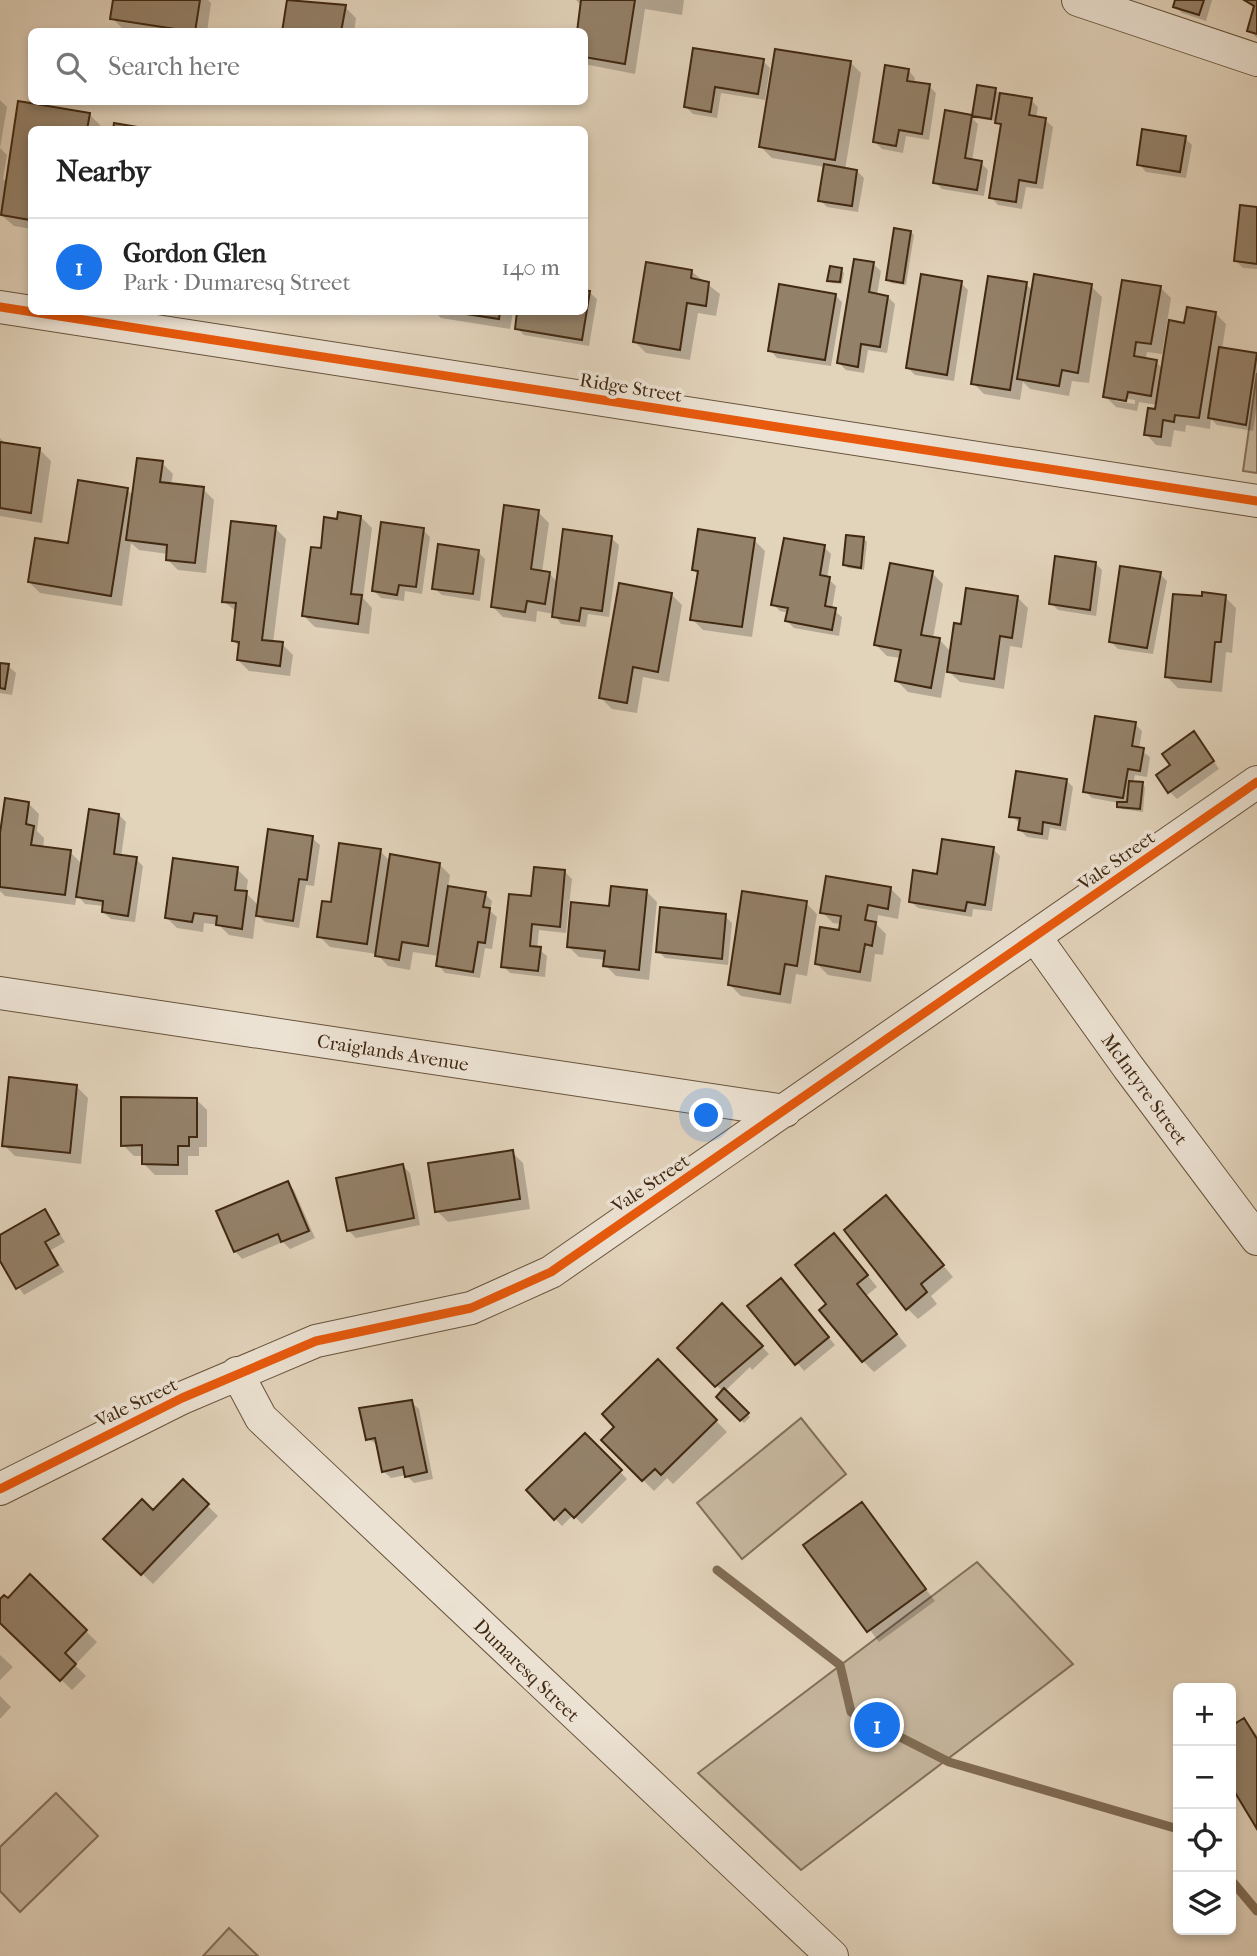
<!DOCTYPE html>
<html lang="en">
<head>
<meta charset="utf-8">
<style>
	body { margin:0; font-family:"IM FELL French Canon",serif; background:#f6f6f6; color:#222 }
	.controls { position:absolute; right:21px; bottom:21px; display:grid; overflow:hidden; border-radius:10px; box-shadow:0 4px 10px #0003 }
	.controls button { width:63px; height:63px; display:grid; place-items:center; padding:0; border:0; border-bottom:2px solid #e0e0e0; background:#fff; color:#222; font:35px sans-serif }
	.you { position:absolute; left:707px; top:1116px; width:24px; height:24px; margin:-18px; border:5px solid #fff; border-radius:50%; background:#1a73e8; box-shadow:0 0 0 10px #1a73e833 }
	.badge { display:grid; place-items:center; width:46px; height:46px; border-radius:50%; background:#1a73e8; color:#fff; font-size:23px; font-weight:700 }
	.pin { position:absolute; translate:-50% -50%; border:4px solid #fff; box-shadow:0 2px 7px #0006 }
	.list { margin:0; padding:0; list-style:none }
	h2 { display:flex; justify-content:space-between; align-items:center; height:91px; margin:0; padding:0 28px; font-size:30px }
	h2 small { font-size:23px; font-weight:400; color:#767676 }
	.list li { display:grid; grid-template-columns:46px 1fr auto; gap:21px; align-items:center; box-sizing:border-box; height:98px; padding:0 28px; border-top:2px solid #e0e0e0 }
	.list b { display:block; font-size:26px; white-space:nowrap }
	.list p { margin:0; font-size:23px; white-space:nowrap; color:#767676 }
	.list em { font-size:23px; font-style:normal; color:#767676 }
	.icon { flex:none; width:38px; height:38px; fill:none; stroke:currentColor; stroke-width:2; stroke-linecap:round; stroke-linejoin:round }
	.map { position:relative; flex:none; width:1257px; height:1956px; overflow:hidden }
	.search { position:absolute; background:#fff; box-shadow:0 4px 10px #0003; left:28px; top:28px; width:560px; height:77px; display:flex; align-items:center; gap:18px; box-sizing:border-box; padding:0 24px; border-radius:10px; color:#767676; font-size:26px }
	.panel { position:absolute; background:#fff; box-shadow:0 4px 10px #0003; left:28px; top:126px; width:560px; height:189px; border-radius:10px }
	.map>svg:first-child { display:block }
</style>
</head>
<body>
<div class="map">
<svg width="1257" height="1956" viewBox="0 0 1257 1956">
	<rect width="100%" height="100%" fill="#e2d3bb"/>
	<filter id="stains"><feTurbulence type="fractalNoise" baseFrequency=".00286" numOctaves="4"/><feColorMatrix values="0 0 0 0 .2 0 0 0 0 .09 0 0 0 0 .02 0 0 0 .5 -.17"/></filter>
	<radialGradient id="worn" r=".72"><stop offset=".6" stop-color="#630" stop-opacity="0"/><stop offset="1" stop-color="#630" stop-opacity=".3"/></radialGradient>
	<path fill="#c6b69e" stroke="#836f58" stroke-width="2" d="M 1257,373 L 1257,473 L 1243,471 Z
		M 801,1418 L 846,1474 L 742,1559 L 697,1503 Z
		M 977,1562 L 1073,1664 L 801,1870 L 698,1773 Z
		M 56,1793 L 98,1836 L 20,1912 L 0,1891 L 0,1847 Z
		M 229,1928 L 258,1956 L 203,1956 Z"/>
	<path fill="#0003" fill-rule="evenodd" d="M 115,0 L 208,0 L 211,3 L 207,32 L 123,29 L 112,18 Z
		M 289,0 L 345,7 L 356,18 L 354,32 L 284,32 Z
		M 576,0 L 684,0 L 682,15 L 645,9 L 635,74 L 584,64 L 583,7 Z
		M 1175,0 L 1212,0 L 1206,21 L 1182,13 L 1175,6 Z
		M 1246,0 L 1257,0 L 1257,38 L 1249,30 L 1255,10 Z
		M 695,50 L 763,61 L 770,68 L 765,100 L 721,93 L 717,118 L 693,114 L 686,107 Z
		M 850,62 L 861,73 L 845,170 L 857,171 L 864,178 L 858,212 L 827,207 L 820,200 L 825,167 L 772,158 L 761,147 Z
		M 908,70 L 915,78 L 914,84 L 929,86 L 936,93 L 929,140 L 906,136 L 903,153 L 882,149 L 875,142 Z
		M 978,87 L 1031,100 L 1038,107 L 1036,118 L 1045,120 L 1053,127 L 1043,189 L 1026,187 L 1022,209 L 998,205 L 991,197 L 1002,127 L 997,121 L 972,118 L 978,124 L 972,161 L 981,163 L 988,170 L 984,196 L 942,189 L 935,182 L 946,112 L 973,117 Z
		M 0,100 L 7,107 L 0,148 L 7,155 L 3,179 L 8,183 L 19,103 L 89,114 L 100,125 L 99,130 L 32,130 L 32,229 L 14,226 L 0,214 Z
		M 1185,138 L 1192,145 L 1186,178 L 1146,172 L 1139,164 Z
		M 1257,208 L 1257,269 L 1243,268 L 1236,261 Z
		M 911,232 L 914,235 L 906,285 L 891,283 L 888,280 Z
		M 873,264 L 881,271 L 877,295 L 888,297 L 895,304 L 887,353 L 868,350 L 864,373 L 846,370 L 839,363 Z
		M 841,270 L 844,273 L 842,284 L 832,283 L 829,280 Z
		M 691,271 L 720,294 L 716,316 L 698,313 L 690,360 L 646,353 L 635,342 Z
		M 961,283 L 968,290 L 954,381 L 915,375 L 908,368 Z
		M 1026,284 L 1033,291 L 1091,286 L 1102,297 L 1089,383 L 1072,381 L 1069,396 L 1030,389 L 1023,382 L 1020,400 L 984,394 L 973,383 Z
		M 1160,287 L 1171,298 L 1162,354 L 1147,352 L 1145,360 L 1156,362 L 1163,369 L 1185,325 L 1215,313 L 1226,324 L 1222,349 L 1257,355 L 1257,404 L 1253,431 L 1217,425 L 1211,419 L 1210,429 L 1186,425 L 1185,432 L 1174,430 L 1171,447 L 1156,445 L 1146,434 L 1158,405 L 1139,402 L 1137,411 L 1116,407 L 1105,396 ZM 1115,397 L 1135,400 L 1135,404 L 1115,401 Z
		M 589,292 L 597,299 L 589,346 L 524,335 L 517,328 L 519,312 L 584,312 Z
		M 835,295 L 842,302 L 831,366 L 777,358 L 770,350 Z
		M 435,312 L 513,312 L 510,329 L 441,318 Z
		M 0,438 L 7,445 L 40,450 L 51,461 L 42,523 L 0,516 Z
		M 162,463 L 173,474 L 171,485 L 203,489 L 214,500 L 206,573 L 178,570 L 167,559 L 168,554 L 139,550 L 131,543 L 122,606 L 40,593 L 29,582 L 127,490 L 134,496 Z
		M 538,512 L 549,523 L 542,572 L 549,573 L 558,583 L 611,538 L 619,545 L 609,617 L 588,614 L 586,627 L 561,624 L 554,614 L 537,611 L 536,622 L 503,617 L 492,606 Z
		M 361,517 L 372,528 L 363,598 L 372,608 L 369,634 L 315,627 L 304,616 L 322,550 L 339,521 Z
		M 275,528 L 286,539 L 273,643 L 282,644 L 293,655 L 290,676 L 249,671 L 238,660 L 240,647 L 233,640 L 237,612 L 223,601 Z
		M 423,530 L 430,537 L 422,594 L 405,591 L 404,601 L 381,598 L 373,590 Z
		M 864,539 L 867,542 L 864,570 L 848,568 L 845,565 Z
		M 754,540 L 765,551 L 752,637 L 703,630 L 692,619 L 699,575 L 693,570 Z
		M 824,547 L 831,554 L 827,578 L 836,586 L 832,609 L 842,617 L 839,636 L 794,628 L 787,621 L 789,613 L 780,611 L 773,604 Z
		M 478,552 L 485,559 L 480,601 L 442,595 L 434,588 Z
		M 1095,563 L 1102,570 L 1096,616 L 1058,610 L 1051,603 Z
		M 932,573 L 943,584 L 933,638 L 939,639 L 951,652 L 962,626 L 1017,597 L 1028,608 L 1022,648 L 1010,646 L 1004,689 L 960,682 L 946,669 L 941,698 L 908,692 L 897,681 L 901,658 L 887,656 L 876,645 Z
		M 1160,574 L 1167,581 L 1153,654 L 1118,649 L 1111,642 Z
		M 671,594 L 682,605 L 669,682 L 643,677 L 637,713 L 612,709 L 601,698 Z
		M 1225,597 L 1236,608 L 1232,653 L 1226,652 L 1222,692 L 1178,688 L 1167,677 Z
		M 0,664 L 8,666 L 16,673 L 12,695 L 0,693 Z
		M 1135,724 L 1142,731 L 1139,749 L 1150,757 L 1147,777 L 1135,775 L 1133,783 L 1145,787 L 1143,812 L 1122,809 L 1119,803 L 1092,798 L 1085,791 Z
		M 1200,741 L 1219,769 L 1177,799 L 1170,792 Z
		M 1066,780 L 1073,787 L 1066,831 L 1050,828 L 1048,840 L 1027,837 L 1020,830 L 1021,824 L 1011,816 Z
		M 28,803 L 39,814 L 37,831 L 44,838 L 43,849 L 70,852 L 83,865 L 119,815 L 126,822 L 121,857 L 136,859 L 143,866 L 135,922 L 111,919 L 103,912 L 104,906 L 85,904 L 77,895 L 75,905 L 5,896 L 0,891 L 0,846 Z
		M 312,838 L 320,845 L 314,886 L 306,885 L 299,928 L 265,922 L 256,914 L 253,939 L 229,935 L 219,925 L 204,923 L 203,932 L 177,928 L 166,917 L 237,869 L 248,880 L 246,893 L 259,906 Z
		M 993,849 L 1000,856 L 992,911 L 973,909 L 972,917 L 918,908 L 910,901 L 938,876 Z
		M 380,851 L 391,862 L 439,864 L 450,875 L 448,888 L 485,894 L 492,901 L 490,911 L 497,917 L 492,949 L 485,948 L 480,978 L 445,973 L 438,965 L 439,956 L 413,952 L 410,970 L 388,966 L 377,954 L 330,947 L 319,936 L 332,904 Z
		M 565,872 L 572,879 L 566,933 L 539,930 L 537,948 L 547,956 L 545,977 L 510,973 L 503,966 L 533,898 Z
		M 890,888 L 901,899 L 898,919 L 878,915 L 877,925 L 886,934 L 883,955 L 875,954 L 871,982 L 828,975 L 817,964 L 840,932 L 842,924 L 833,923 L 822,912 Z
		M 646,891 L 657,902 L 649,980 L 616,976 L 605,965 L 605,960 L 579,957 L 568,946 L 610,908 Z
		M 806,903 L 817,914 L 807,976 L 796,974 L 791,1004 L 741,996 L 730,985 Z
		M 725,916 L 732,923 L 728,965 L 665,958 L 658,951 Z
		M 77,1087 L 88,1098 L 81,1164 L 15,1156 L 4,1145 Z
		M 196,1099 L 207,1110 L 207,1147 L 199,1147 L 199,1156 L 188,1156 L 188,1175 L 155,1175 L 144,1164 L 144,1156 L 134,1156 L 123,1145 Z
		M 512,1152 L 523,1163 L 530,1209 L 448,1222 L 437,1211 Z
		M 403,1166 L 410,1173 L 420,1225 L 356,1238 L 349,1231 Z
		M 287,1183 L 294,1190 L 315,1238 L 290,1249 L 283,1242 L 242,1259 L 235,1251 Z
		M 886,1197 L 953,1277 L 931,1296 L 937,1304 L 918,1319 L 907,1308 Z
		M 45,1211 L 65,1242 L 51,1250 L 64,1272 L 24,1295 L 3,1263 L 0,1264 L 0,1237 Z
		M 845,1247 L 877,1287 L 866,1296 L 907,1346 L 874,1372 L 863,1361 L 828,1304 Z
		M 787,1287 L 835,1345 L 804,1371 L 750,1306 Z
		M 722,1306 L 769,1354 L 752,1370 L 750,1367 L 725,1391 L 750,1417 L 744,1423 L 718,1397 L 723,1392 L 680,1348 Z
		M 658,1362 L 727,1432 L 673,1484 L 667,1478 L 654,1491 L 603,1440 L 616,1427 Z
		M 411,1402 L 419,1409 L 433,1479 L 414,1483 L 406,1475 L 391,1478 L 383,1471 L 378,1445 L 368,1439 Z
		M 585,1435 L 627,1479 L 582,1524 L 573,1515 L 562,1526 L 528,1490 Z
		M 183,1482 L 218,1516 L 153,1584 L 106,1539 L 153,1513 Z
		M 861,1504 L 935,1601 L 879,1642 L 806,1545 Z
		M 30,1577 L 97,1642 L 75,1665 L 86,1676 L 72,1690 L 0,1621 L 0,1602 L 8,1600 Z
		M 0,1655 L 13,1667 L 0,1680 Z
		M 0,1696 L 11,1707 L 1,1718 L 0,1718 Z
		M 1244,1720 L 1257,1735 L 1257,1826 L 1231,1783 L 1231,1728 Z"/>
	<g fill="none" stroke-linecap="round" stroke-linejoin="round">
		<path stroke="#806c54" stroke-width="9" d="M 717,1570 L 840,1665 L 851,1712 L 949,1762 L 1178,1829
			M 1231,1880 L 1257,1911"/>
	</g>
	<path fill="#948169" stroke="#402811" stroke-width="2" d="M 113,0 L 200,0 L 195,32 L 110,19 Z
		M 287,0 L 346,5 L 341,32 L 282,32 Z
		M 581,0 L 635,0 L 625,64 L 584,57 L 584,32 L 577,32 Z
		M 1175,0 L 1204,0 L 1199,15 L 1173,7 Z
		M 1244,0 L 1257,0 L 1257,34 L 1247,31 L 1254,6 Z
		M 693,48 L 764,59 L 758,94 L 715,87 L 711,112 L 684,107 Z
		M 775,49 L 851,61 L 835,160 L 759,147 Z
		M 885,65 L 909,69 L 907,81 L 930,84 L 922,134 L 899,130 L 896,146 L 873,142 Z
		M 977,85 L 996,88 L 991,119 L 972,116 Z
		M 1000,93 L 1032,98 L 1029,115 L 1046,118 L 1036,183 L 1019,180 L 1016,202 L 989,198 L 1001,124 L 995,123 Z
		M 18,101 L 90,113 L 87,130 L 32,130 L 30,220 L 1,215 Z
		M 945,110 L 972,115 L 965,158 L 982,161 L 977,190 L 933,183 Z
		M 114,123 L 155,130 L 113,130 Z
		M 1142,129 L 1186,136 L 1180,172 L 1137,165 Z
		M 824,164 L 857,170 L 852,206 L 818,201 Z
		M 1240,205 L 1257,207 L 1257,264 L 1234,261 Z
		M 894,228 L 911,231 L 903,283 L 886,280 Z
		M 854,259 L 874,262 L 869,292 L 888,296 L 880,347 L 861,344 L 858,367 L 837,363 Z
		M 646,262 L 692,270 L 691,278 L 709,282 L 706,306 L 687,303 L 680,350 L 633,342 Z
		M 830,266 L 842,268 L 840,282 L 827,281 Z
		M 921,274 L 962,281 L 947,375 L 906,368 Z
		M 1034,274 L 1092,284 L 1078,373 L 1062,370 L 1059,386 L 1017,379 Z
		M 988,276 L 1027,282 L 1010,390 L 971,384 Z
		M 1122,280 L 1161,286 L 1151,344 L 1136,342 L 1134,356 L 1157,360 L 1151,396 L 1128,392 L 1126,401 L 1103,397 Z
		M 779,284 L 836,294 L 825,360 L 768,351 Z
		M 584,290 L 590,291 L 582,340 L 515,329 L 517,312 L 584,312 Z
		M 1187,307 L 1216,312 L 1199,418 L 1175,415 L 1174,422 L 1163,420 L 1161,437 L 1144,435 L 1148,408 L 1155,409 L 1169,320 L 1184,323 Z
		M 453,312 L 500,312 L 499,319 Z
		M 1219,347 L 1257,353 L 1246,425 L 1208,418 Z
		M 0,442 L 40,448 L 31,513 L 0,508 Z
		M 137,458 L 163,461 L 160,482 L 204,487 L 195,563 L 166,560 L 167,545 L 126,540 Z
		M 78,480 L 128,488 L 111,596 L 28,582 L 35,538 L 68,543 Z
		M 504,505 L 539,510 L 531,569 L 550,572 L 545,604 L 527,601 L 525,612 L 491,607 Z
		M 338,512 L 361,516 L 351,594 L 362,595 L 358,624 L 302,616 L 311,547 L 321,548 L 324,517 L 337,519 Z
		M 231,521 L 276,526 L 262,640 L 283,642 L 280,666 L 237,660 L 239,642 L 232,641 L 236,603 L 222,602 Z
		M 381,522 L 424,528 L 416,587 L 399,585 L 397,595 L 372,591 Z
		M 563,529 L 612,536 L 602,611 L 581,608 L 579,621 L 552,617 Z
		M 698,529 L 755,538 L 742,627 L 690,620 L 698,571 L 692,570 Z
		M 846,535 L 864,537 L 861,568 L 843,565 Z
		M 784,538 L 825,545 L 820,575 L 830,577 L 825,606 L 836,608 L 832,630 L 785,621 L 788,608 L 771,605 Z
		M 438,544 L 479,550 L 473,594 L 432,589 Z
		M 1055,556 L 1096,562 L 1090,610 L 1049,604 Z
		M 890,563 L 933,571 L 921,635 L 940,638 L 931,688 L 895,681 L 901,650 L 874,645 Z
		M 1120,566 L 1161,572 L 1147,648 L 1109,642 Z
		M 619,583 L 672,593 L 658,672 L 633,667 L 627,703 L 599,698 Z
		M 966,588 L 1018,596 L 1012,638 L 1000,636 L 994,679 L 947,672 L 954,623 L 961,624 Z
		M 1202,592 L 1226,595 L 1221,642 L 1215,642 L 1211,682 L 1165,677 L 1173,594 L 1202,596 Z
		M 0,663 L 9,664 L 5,689 L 0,688 Z
		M 1095,716 L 1136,722 L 1132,746 L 1144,748 L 1140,771 L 1128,769 L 1123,798 L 1083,792 Z
		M 1194,731 L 1214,761 L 1168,793 L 1156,775 L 1170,765 L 1162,754 Z
		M 1016,771 L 1067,779 L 1060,825 L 1043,822 L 1042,834 L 1018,830 L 1020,818 L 1009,817 Z
		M 1129,781 L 1143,782 L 1140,809 L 1117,807 L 1117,802 L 1127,802 Z
		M 5,798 L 29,802 L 26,824 L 34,826 L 31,845 L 71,850 L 65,895 L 0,887 L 0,833 Z
		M 89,809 L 119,814 L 114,854 L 137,857 L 128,916 L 102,912 L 103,901 L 76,897 Z
		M 268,829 L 313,836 L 307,880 L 299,879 L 293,921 L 256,916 Z
		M 942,839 L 994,847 L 985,905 L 967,902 L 965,911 L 909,902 L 913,870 L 937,874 Z
		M 339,843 L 381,849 L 367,944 L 317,937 L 322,901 L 331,902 Z
		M 390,854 L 440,863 L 428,946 L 402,942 L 399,960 L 375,956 Z
		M 173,858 L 238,867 L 235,890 L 247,891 L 242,929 L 216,925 L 217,916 L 194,913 L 192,922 L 165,918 Z
		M 534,867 L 565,870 L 560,927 L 532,924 L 530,946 L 541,947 L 538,971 L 501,967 L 509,894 L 531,896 Z
		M 826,876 L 891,887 L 888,909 L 868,905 L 865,920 L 876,922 L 872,946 L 865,944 L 860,972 L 815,964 L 820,927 L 839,930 L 841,916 L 820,913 Z
		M 448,886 L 486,892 L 483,907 L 490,908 L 485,943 L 478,942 L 473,972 L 436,966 Z
		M 611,886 L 647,890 L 639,970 L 603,966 L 605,951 L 567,947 L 571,902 L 609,906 Z
		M 742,891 L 807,901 L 797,966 L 785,964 L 780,994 L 728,985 Z
		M 660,907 L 726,914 L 722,959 L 656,952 Z
		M 9,1077 L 77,1085 L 70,1153 L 2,1146 Z
		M 121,1097 L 197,1098 L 197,1137 L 189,1137 L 189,1146 L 178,1146 L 178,1165 L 142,1164 L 142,1145 L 121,1146 Z
		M 513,1150 L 520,1199 L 435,1212 L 428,1163 Z
		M 403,1164 L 414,1218 L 347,1231 L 336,1178 Z
		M 288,1181 L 309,1231 L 281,1242 L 278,1234 L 234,1252 L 216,1211 Z
		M 886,1195 L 944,1265 L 921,1284 L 927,1292 L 906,1310 L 844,1230 Z
		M 45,1209 L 59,1234 L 45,1242 L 58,1265 L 16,1289 L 0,1261 L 0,1235 Z
		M 834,1233 L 868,1275 L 857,1284 L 897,1334 L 862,1362 L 819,1310 L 826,1304 L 795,1265 Z
		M 781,1278 L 829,1337 L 795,1365 L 747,1306 Z
		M 722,1303 L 763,1346 L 715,1387 L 677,1348 Z
		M 658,1359 L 717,1420 L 661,1475 L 655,1469 L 642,1481 L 601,1440 L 614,1427 L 602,1414 Z
		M 724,1388 L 749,1413 L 740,1421 L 716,1397 Z
		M 412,1400 L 427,1472 L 405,1477 L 403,1467 L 382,1472 L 375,1438 L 366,1440 L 359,1408 Z
		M 585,1433 L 622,1470 L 574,1518 L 565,1509 L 554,1520 L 526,1490 Z
		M 183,1479 L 209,1504 L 141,1575 L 103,1539 L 142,1499 L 153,1510 Z
		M 862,1502 L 926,1589 L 867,1632 L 803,1545 Z
		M 30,1574 L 87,1630 L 65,1653 L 76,1664 L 60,1681 L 0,1623 L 0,1599 L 4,1595 L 8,1598 Z
		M 1244,1718 L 1257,1739 L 1257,1829 L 1231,1786 L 1231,1726 Z"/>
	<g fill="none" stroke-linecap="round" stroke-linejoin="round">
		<defs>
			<path id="minor" d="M 1078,0 L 1257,60
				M 0,307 L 1257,501
				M 1036,938 L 1128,1067 L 1257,1239
				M 0,993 L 785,1111
				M 237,1373 L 261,1418 L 832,1956
				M 0,1489 L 182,1398 L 316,1341 L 471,1308 L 551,1272 L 1257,782"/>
		</defs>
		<use href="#minor" stroke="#68533c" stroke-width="34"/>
		<use href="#minor" stroke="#ece2d3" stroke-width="32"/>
		<defs>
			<path id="cycleway" d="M 0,307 L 1257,501
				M 0,1489 L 182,1398 L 316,1341 L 471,1308 L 551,1272 L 1257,782"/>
		</defs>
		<use href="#cycleway" stroke="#ece2d3" stroke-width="13"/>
		<use href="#cycleway" stroke="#e8590c" stroke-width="9"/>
	</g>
	<g text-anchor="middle" stroke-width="7" stroke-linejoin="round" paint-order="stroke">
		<g font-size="19" fill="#402811" stroke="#ece2d3">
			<text transform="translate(631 387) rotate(9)" y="7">Ridge Street</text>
			<text transform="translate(1116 860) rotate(-35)" y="7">Vale Street</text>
			<text transform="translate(393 1052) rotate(9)" y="7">Craiglands Avenue</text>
			<text transform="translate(1145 1089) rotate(54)" y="7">McIntyre Street</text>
			<text transform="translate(650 1183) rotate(-34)" y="7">Vale Street</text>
			<text transform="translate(136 1402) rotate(-26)" y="7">Vale Street</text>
			<text transform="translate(527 1670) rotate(44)" y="7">Dumaresq Street</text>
		</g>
	</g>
	<rect width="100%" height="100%" filter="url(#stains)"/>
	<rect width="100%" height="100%" fill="url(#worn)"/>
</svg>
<div class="controls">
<button>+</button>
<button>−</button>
<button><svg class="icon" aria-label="locate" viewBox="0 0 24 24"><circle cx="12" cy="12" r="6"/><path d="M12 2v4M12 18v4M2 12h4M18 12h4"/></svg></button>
<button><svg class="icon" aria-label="layers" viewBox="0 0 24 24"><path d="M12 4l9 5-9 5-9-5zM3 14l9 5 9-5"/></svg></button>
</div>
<div class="you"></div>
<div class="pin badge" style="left:877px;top:1725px">1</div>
<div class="search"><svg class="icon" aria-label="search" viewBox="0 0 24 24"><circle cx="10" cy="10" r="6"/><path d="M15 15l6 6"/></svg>Search here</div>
<section class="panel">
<h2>Nearby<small></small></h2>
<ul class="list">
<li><span class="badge">1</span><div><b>Gordon Glen</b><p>Park · Dumaresq Street</p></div><em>140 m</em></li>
</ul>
</section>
</div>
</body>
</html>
